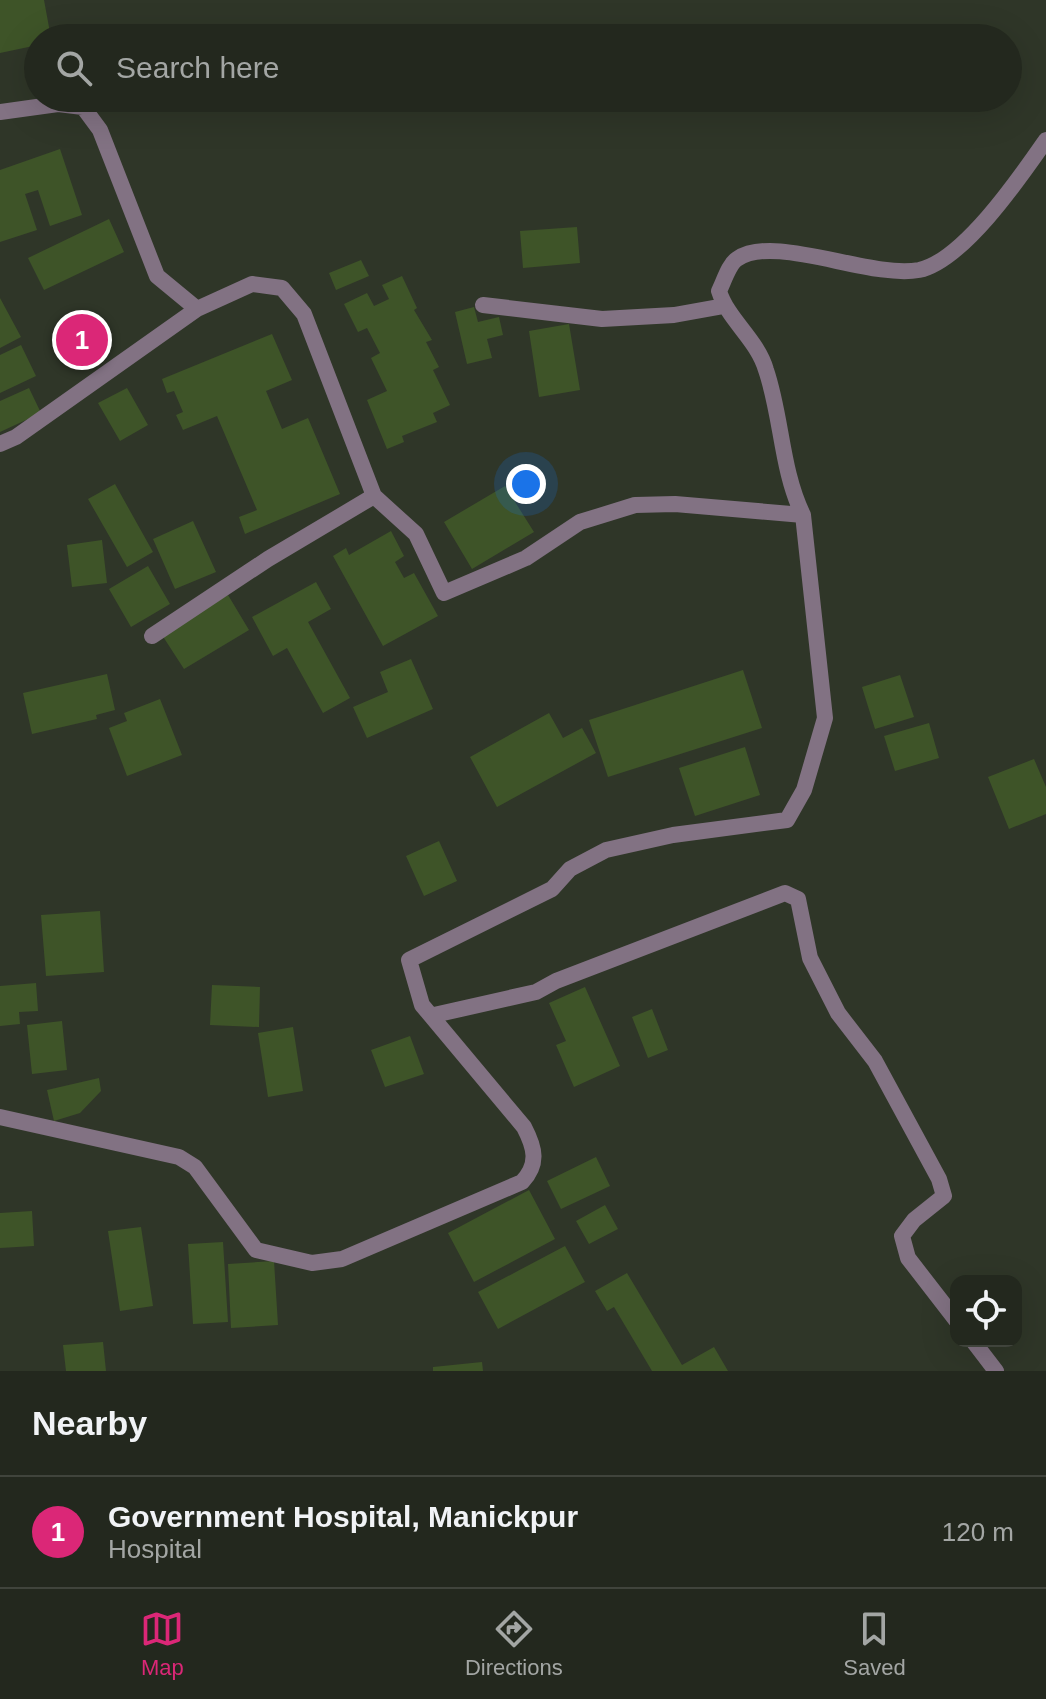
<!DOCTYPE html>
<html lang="en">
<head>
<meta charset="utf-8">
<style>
	body { margin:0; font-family:Arial,sans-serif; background:#2f342b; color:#f1f3f6 }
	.controls { position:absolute; right:24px; bottom:24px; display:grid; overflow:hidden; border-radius:16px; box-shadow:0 8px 32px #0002 }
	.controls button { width:72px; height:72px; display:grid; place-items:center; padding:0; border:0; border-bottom:2px solid #40443c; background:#23281e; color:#f1f3f6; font:40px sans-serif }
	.you { position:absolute; left:526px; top:484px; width:28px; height:28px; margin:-20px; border:6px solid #fff; border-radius:50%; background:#1a73e8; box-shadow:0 0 0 12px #1a73e833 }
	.badge { display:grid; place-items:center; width:52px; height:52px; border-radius:50%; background:#db2777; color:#fff; font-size:26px; font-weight:700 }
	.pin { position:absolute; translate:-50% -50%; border:4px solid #fff; box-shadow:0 2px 8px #0006 }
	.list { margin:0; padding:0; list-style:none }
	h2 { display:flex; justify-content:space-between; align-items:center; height:104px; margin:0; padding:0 32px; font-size:34px }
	h2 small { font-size:26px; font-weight:400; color:#a3a6a4 }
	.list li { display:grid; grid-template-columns:52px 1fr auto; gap:24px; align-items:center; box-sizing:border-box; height:112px; padding:0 32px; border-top:2px solid #40443c }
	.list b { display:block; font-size:30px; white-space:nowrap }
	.list p { margin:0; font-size:26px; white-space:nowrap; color:#a3a6a4 }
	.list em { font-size:26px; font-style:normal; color:#a3a6a4 }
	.icon { flex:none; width:44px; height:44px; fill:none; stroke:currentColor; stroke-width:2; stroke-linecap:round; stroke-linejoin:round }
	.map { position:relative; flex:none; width:1046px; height:1371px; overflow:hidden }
	.search { position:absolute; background:#23281e; box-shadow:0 8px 32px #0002; left:24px; right:24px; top:24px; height:88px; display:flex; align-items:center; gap:20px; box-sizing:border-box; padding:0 28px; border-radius:44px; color:#a3a6a4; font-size:30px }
	.sheet { height:216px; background:#23281e }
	nav { display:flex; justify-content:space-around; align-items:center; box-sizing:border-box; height:112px; border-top:2px solid #40443c; background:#23281e; font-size:22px; color:#a3a6a4 }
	nav a { display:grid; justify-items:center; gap:4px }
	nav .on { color:#db2777 }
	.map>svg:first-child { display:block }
</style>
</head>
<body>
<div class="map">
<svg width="1046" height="1371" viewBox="0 0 1046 1371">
	<rect width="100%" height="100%" fill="#2f3628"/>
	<path fill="#3e5428" d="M 0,0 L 44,0 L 51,38 L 38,38 L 38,45 L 0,53 Z
		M 60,149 L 82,215 L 50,226 L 38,190 L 25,194 L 37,230 L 0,242 L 0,170 Z
		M 109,219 L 124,252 L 44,290 L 28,258 Z
		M 577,227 L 580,263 L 523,268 L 520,231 Z
		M 361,260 L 369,276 L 336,290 L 329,273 Z
		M 402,276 L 417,308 L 414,310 L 432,340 L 426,342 L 439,367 L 433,370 L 450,405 L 433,413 L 437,422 L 402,436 L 404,442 L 387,449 L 367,400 L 387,391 L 371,358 L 380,353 L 367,328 L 358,332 L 344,304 L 367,293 L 374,306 L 389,299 L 382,285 Z
		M 0,298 L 21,337 L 0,348 Z
		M 474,307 L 478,322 L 499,317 L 503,335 L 487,339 L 492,358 L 467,364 L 455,312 Z
		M 91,320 L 103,343 L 76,358 L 63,335 Z
		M 569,324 L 580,390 L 539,397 L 529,331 Z
		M 272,334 L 292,380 L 266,391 L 282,429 L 308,418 L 340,494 L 245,534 L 239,517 L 257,510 L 217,416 L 183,430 L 176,415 L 183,412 L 174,391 L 167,393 L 162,379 Z
		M 21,345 L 36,376 L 0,393 L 0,355 Z
		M 29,388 L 41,413 L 0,432 L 0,401 Z
		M 127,388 L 148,425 L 120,441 L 98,403 Z
		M 115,484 L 153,552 L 127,567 L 88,499 Z
		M 505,486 L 534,532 L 472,569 L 444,522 Z
		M 193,521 L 216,572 L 175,589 L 153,539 Z
		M 391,531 L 404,556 L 395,562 L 404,578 L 414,573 L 438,616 L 383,646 L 333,556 L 346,548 L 349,555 Z
		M 102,540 L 107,583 L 72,587 L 67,545 Z
		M 148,566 L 170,604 L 131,627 L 109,589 Z
		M 316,582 L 331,609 L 308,622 L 350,698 L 323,713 L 287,648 L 273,656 L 252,617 Z
		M 228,595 L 249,630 L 184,669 L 162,635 Z
		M 411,659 L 433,709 L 367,738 L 353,707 L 388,692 L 380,672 Z
		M 743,670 L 762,728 L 608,777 L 589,720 Z
		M 107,674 L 115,710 L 96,715 L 97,719 L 32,734 L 23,693 Z
		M 900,675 L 914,717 L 875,729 L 862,687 Z
		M 160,699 L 182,755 L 127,776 L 109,728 L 127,721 L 124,713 Z
		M 549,713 L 563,738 L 582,728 L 596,753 L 497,807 L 470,757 Z
		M 929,723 L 939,758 L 895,771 L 884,736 Z
		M 745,747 L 760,795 L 695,816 L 679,768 Z
		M 1034,759 L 1046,787 L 1046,814 L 1009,829 L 988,777 Z
		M 439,841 L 457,881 L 424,896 L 406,856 Z
		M 100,911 L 104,972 L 46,976 L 41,915 Z
		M 36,983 L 38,1011 L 19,1012 L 20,1024 L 0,1026 L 0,986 Z
		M 212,985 L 260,987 L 259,1027 L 210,1025 Z
		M 585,987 L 620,1066 L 574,1087 L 556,1045 L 566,1041 L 549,1003 Z
		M 652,1009 L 668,1050 L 648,1058 L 632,1017 Z
		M 62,1021 L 67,1070 L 32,1074 L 27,1025 Z
		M 293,1027 L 303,1091 L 268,1097 L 258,1033 Z
		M 410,1036 L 424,1074 L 385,1087 L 371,1050 Z
		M 99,1078 L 101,1091 L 80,1113 L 54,1121 L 47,1090 Z
		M 596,1157 L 610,1186 L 561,1209 L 547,1181 Z
		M 529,1190 L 555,1239 L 474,1282 L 448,1233 Z
		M 605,1205 L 618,1229 L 589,1244 L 576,1221 Z
		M 32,1211 L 34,1246 L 0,1248 L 0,1213 Z
		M 141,1227 L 153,1306 L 120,1311 L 108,1231 Z
		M 223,1242 L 228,1322 L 193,1324 L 188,1244 Z
		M 565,1246 L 585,1282 L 498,1329 L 478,1292 Z
		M 274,1261 L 278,1325 L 231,1328 L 228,1264 Z
		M 627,1273 L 682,1365 L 714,1347 L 728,1371 L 652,1371 L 614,1307 L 607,1311 L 595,1291 Z
		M 103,1342 L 106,1371 L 66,1371 L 63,1345 Z
		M 482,1362 L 483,1371 L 433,1371 L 433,1367 Z"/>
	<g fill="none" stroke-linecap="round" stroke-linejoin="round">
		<path stroke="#827283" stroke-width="16" d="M 0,112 L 58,104 L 83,107 L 100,130 L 157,276 L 197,309 L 252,284 L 282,288 L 304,314 L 374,496 L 416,534 L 444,593 L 526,558 L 580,522 L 635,505 L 675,504 L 803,515
			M 483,305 L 602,319 L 674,315 L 724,306
			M 0,444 L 16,437 L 197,309
			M 152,636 L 268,559 L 374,496
			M 434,1015 L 536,992 L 556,981 L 785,893 L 798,899 L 810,958 L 838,1013 L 875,1061 L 939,1179 L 944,1196 L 914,1220 L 902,1236 L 908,1258 L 956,1320
			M 0,1117 L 179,1157 L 195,1167 L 256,1250 L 312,1263 L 342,1259 L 522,1182 C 539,1164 535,1148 524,1127 L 422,1005 L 409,960 L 552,889 L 570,869 L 606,850 L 673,835 L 787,820 L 804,790 L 825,718 L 803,515 C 781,470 782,417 766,370 C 757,339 728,320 719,291 C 724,281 729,264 737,259 C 774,233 869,279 919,270 C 963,261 1021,176 1046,140
			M 973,1341 L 996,1371"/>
	</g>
</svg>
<div class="controls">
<button><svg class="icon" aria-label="locate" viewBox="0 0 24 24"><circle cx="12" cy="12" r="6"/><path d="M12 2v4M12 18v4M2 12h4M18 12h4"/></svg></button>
</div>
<div class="you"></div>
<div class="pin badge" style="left:82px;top:340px">1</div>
<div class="search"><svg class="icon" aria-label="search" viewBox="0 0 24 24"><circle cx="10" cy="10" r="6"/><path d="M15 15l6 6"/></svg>Search here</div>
</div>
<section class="sheet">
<h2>Nearby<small></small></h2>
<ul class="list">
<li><span class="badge">1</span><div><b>Government Hospital, Manickpur</b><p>Hospital</p></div><em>120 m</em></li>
</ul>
</section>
<nav>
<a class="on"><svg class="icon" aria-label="map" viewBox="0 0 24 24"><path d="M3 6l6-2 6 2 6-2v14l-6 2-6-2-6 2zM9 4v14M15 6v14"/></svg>Map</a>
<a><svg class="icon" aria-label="directions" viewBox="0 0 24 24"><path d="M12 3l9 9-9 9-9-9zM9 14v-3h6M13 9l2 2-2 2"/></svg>Directions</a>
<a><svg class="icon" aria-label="saved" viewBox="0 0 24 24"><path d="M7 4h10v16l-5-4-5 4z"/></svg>Saved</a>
</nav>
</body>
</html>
